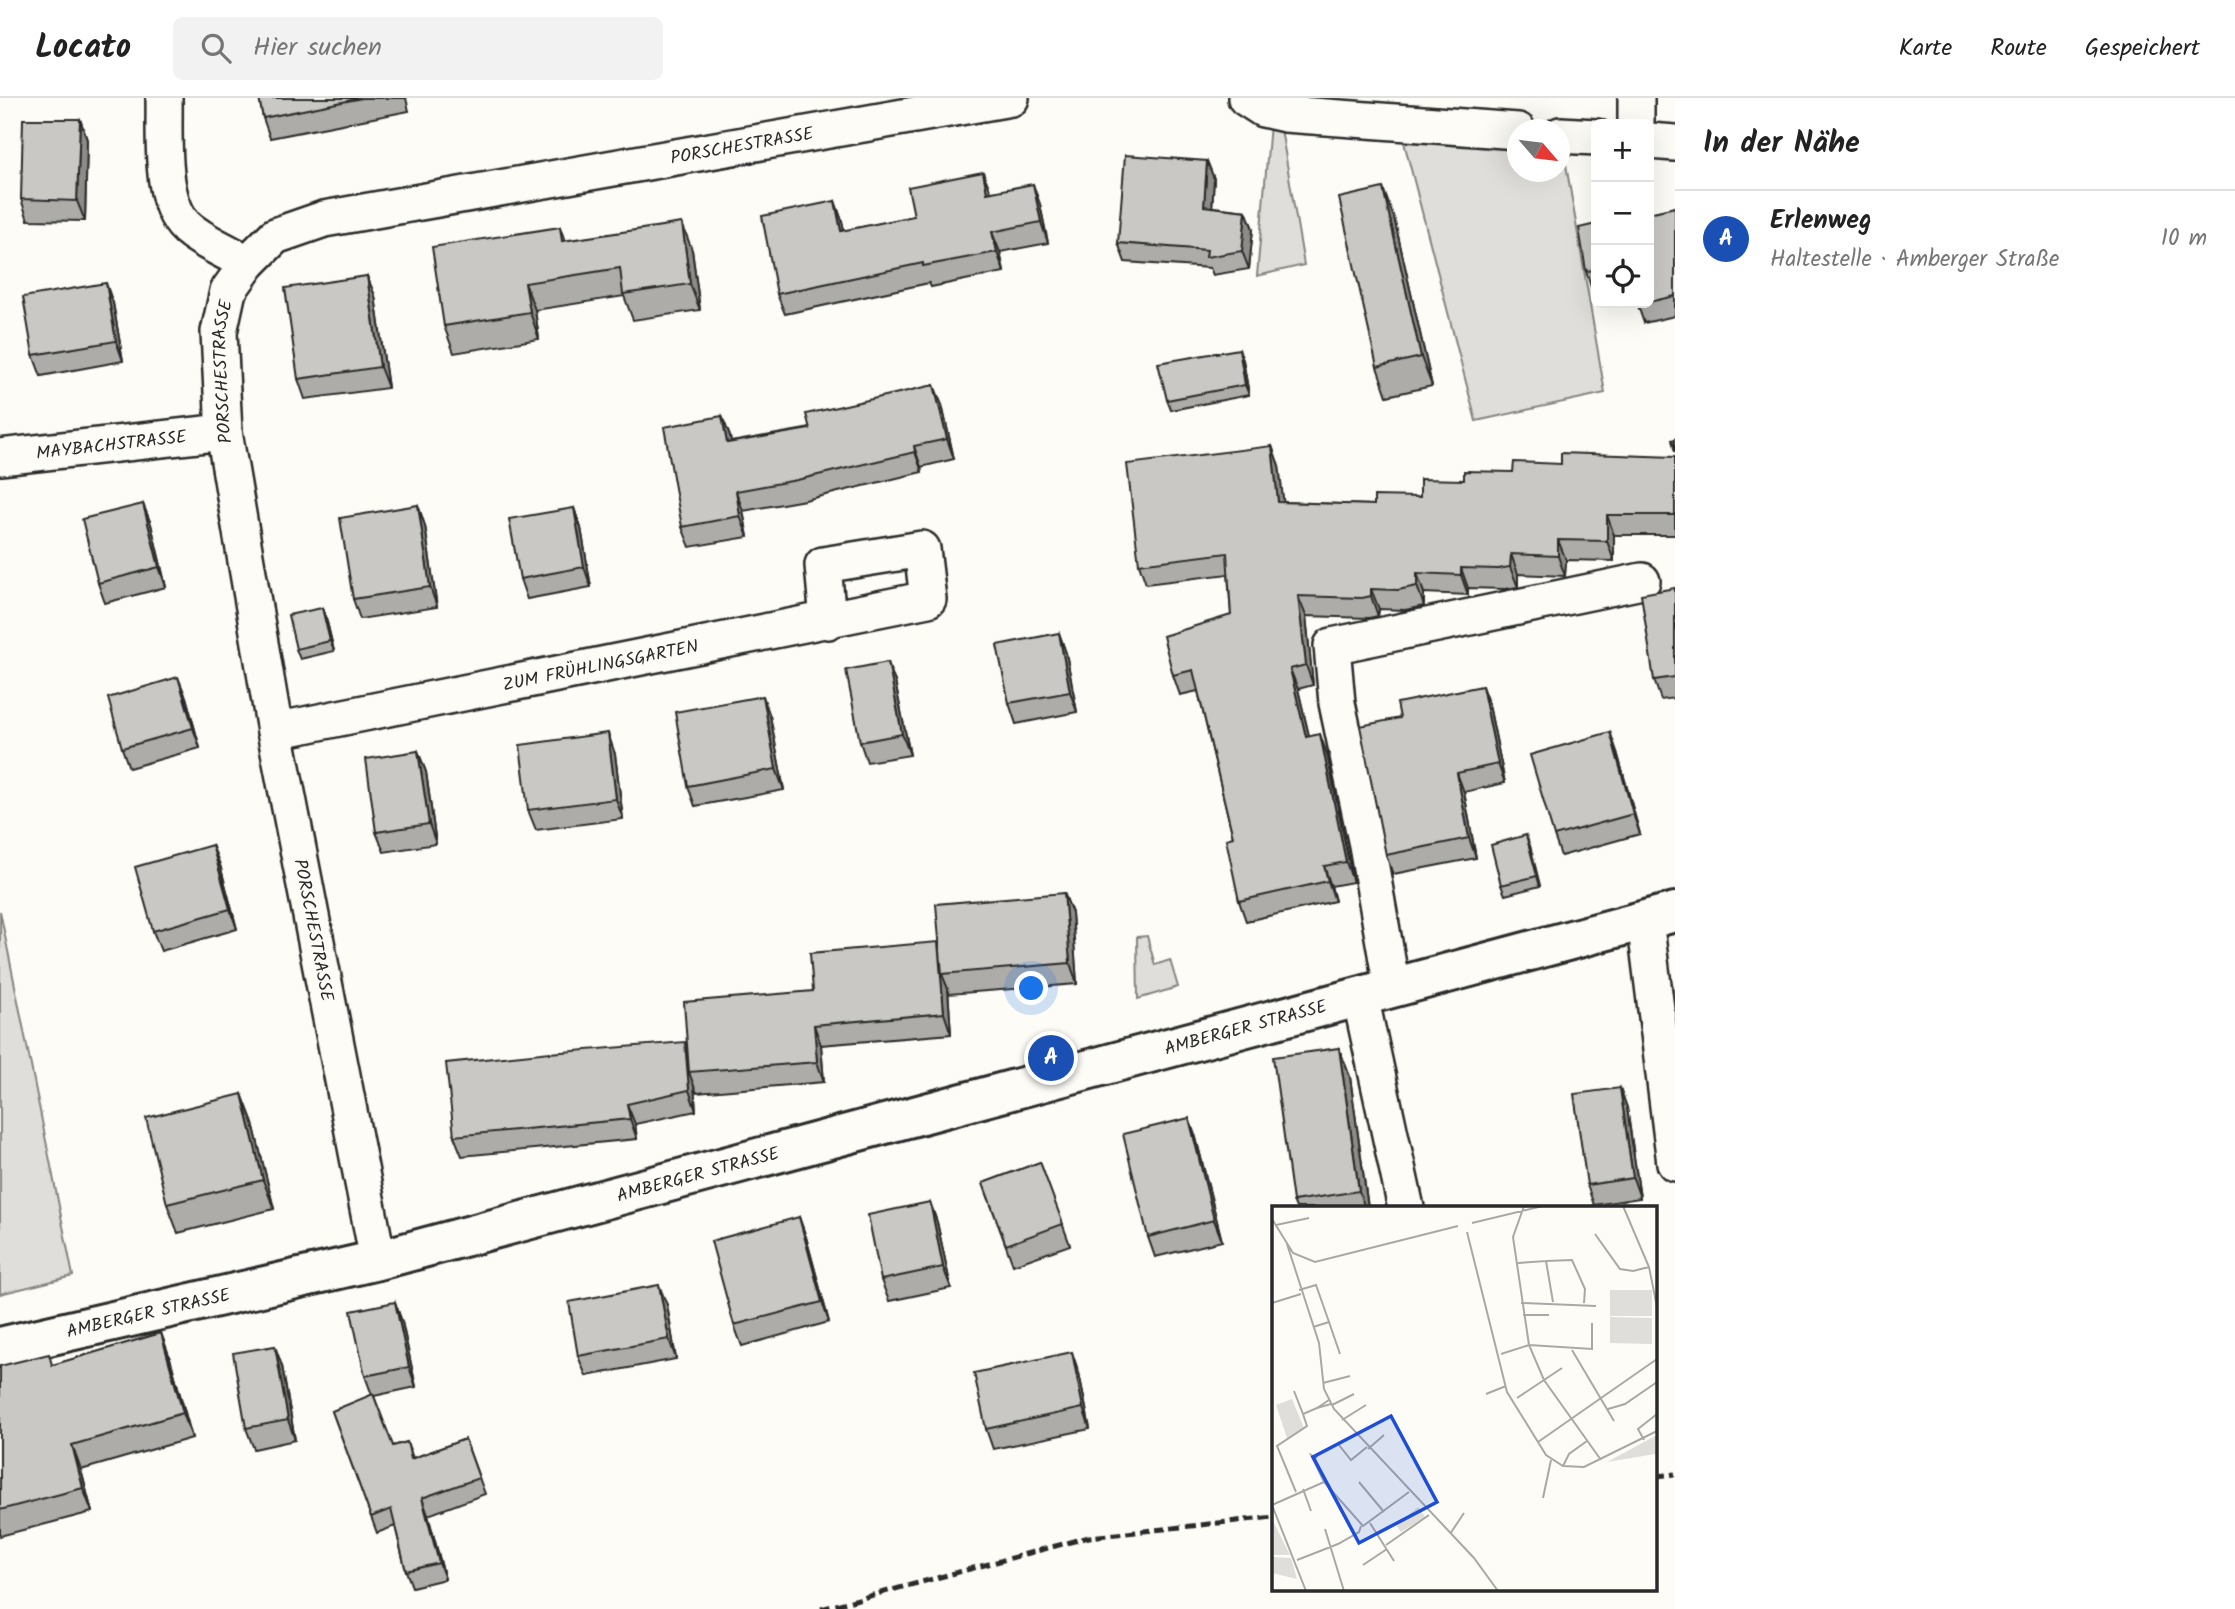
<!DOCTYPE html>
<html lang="de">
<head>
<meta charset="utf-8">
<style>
	body { margin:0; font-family:Kalam,sans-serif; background:#f2f2f2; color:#222 }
	.controls { position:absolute; right:21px; top:21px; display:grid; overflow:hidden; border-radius:10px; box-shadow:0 7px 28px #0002 }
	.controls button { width:63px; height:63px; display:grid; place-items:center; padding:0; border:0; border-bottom:2px solid #e0e0e0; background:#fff; color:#222; font:35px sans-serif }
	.compass { position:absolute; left:1507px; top:21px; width:63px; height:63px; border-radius:50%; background:#fff; box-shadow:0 7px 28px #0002; rotate:118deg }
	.you { position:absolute; left:1032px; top:891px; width:24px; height:24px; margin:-18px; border:5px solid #fff; border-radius:50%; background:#1a73e8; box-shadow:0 0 0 10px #1a73e833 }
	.badge { display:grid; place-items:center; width:46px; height:46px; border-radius:50%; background:#c8321e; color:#fff; font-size:23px; font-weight:700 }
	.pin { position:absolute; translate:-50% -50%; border:4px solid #fff; box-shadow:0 2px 7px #0006 }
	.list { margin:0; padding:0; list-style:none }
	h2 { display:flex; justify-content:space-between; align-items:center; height:91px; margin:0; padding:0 28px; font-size:30px }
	h2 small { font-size:23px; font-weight:400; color:#767676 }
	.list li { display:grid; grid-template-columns:46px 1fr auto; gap:21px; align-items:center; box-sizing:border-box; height:98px; padding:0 28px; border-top:2px solid #e0e0e0 }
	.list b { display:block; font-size:26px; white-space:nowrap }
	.list p { margin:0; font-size:23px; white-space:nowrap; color:#767676 }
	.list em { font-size:23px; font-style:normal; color:#767676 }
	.icon { flex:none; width:38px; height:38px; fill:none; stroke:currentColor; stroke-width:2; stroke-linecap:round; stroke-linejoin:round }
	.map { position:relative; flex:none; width:1675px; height:1511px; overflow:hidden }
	header { display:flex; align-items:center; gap:42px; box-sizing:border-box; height:98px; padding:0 35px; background:#fff; border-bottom:2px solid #e0e0e0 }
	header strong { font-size:33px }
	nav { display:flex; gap:38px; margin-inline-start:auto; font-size:24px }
	.search { width:490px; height:63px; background:#f2f2f2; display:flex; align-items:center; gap:18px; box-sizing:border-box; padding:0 24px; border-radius:10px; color:#767676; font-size:26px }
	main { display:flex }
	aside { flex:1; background:#fff }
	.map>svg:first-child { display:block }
</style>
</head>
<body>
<header>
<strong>Locato</strong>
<div class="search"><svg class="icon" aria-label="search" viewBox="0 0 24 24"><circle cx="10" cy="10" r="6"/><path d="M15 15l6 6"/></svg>Hier suchen</div>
<nav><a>Karte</a><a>Route</a><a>Gespeichert</a></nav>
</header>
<main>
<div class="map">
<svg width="1675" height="1511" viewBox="0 0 1675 1511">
	<rect width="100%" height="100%" fill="#fdfcf7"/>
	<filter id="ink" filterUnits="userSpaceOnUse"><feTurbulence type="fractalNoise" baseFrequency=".0143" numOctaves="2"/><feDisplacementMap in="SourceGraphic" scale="14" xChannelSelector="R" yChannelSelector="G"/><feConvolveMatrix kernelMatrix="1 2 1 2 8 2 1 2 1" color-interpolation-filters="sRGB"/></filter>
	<g filter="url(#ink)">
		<path fill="#dfdeda" stroke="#858482" stroke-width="2" d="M 1280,25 L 1304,167 L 1257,178 L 1270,26 Z
			M 1404,44 L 1517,48 L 1518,74 L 1560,74 L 1560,49 L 1563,49 L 1605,295 L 1476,323 Z
			M 0,813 L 73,1178 L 0,1196 Z
			M 1147,838 L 1155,867 L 1170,862 L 1178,889 L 1138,901 L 1137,839 Z"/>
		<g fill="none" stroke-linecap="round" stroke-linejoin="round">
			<defs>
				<g id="street">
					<path d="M 164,0 C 165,37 158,110 191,133 C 208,146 229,155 248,165"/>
					<path d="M 1246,0 L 1263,11 L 1285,16 L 1518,33"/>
					<path d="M 1636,0 L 1636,26"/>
					<path d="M 1560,37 L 1596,39"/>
					<path d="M 1649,43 L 1675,45"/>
					<path id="s1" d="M 0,359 L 224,334"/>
					<path id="s2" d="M 275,633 L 928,501 L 922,451 L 823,467 L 828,523"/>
					<path d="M 1645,822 L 1675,1065"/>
					<path d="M 1392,890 L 1367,747 L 1337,605 L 1332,548 L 1642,483"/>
					<path d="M 1360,898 L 1406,1110"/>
					<path id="s3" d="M 378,1162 L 275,633 L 224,334 L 219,234 L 228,193 L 248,165 L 275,138 L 324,121 L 1011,0"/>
				</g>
				<g id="secondary">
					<path id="s4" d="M 0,1249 L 378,1162 L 1675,814"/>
				</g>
			</defs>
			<use href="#street" stroke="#2b2b2b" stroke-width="40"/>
			<use href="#secondary" stroke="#2b2b2b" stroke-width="44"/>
			<use href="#street" stroke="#fdfcf7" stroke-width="35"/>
			<use href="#secondary" stroke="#fdfcf7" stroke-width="38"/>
			<path stroke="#2b2b2b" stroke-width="5" stroke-dasharray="10 5" stroke-linecap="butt" d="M 1656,1378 L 1675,1376
				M 821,1511 L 1089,1439 L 1274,1419"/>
		</g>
		<path fill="#adaca9" stroke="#2b2b2b" stroke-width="2" d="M 259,0 L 406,0 L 409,13 L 270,40 L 263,20 Z
			M 80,21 L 87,42 L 85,123 L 28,122 L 21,101 Z
			M 1207,63 L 1214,81 L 1212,109 L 1246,113 L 1253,131 L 1249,171 L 1213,177 L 1210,170 L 1125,164 L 1118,145 Z
			M 991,94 L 1040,106 L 1048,145 L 1000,154 L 1004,174 L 931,189 L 929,185 L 785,216 L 777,196 L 835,103 L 842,123 L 844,133 L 914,118 Z
			M 1675,109 L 1675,218 L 1644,225 L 1637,205 L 1649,205 L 1649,115 Z
			M 1394,120 L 1432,288 L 1387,298 L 1377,269 Z
			M 1596,126 L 1596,192 L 1592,192 L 1586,173 Z
			M 560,129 L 565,143 L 692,152 L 700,212 L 633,222 L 624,198 L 535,212 L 539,241 L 454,255 L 444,228 Z
			M 367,178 L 375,198 L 388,290 L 305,301 L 298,281 Z
			M 113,205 L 123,263 L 41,278 L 33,257 Z
			M 1243,262 L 1249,297 L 1171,312 L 1167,302 Z
			M 942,307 L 954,361 L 921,369 L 922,374 L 805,402 L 743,413 L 748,439 L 690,449 L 682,429 L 722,318 L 731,344 Z
			M 1272,348 L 1279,368 L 1283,404 L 1374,407 L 1420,399 L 1464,382 L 1561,366 L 1675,359 L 1675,437 L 1614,437 L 1614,463 L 1566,462 L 1565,478 L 1518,476 L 1518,489 L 1505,491 L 1468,490 L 1468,497 L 1424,495 L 1424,508 L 1405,512 L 1379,511 L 1378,518 L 1369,520 L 1306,518 L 1313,587 L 1298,591 L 1309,638 L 1327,656 L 1353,784 L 1331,788 L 1335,803 L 1246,823 L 1239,803 L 1233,739 L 1198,593 L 1180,597 L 1173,577 L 1231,517 L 1228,476 L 1146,486 L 1139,466 Z
			M 143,406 L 151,426 L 166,489 L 105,505 L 98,485 Z
			M 418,407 L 425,428 L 437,509 L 360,521 L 353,501 Z
			M 574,410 L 581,430 L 591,489 L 527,501 L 520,481 Z
			M 1675,490 L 1675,600 L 1661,602 L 1654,582 Z
			M 322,510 L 326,520 L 334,553 L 300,561 L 296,551 Z
			M 1059,535 L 1066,555 L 1077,614 L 1016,626 L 1009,605 Z
			M 895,584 L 910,657 L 867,664 L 860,644 Z
			M 186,599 L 200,650 L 129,670 L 122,650 Z
			M 1489,607 L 1505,685 L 1464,694 L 1476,760 L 1393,776 L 1386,757 Z
			M 770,618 L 784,692 L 695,708 L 688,688 Z
			M 1610,634 L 1617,654 L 1640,736 L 1561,758 L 1554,738 Z
			M 418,653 L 426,674 L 436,746 L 384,754 L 376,734 Z
			M 615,656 L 623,721 L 536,732 L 528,712 Z
			M 212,747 L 220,767 L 237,831 L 161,853 L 153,833 Z
			M 1530,748 L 1540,788 L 1505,797 L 1501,787 Z
			M 1064,795 L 1072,815 L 1077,886 L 949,896 L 948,891 L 951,936 L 821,947 L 824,984 L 697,995 L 694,988 L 696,1013 L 635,1026 L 637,1041 L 462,1058 L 454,1038 L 551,955 L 687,951 L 813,893 L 940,848 Z
			M 1339,950 L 1350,979 L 1368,1110 L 1296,1110 L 1293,1103 Z
			M 1620,990 L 1627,1010 L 1640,1100 L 1594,1107 L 1587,1087 Z
			M 242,996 L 253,1025 L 274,1111 L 178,1135 L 167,1106 Z
			M 1196,1040 L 1222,1143 L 1155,1159 L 1148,1139 Z
			M 1040,1064 L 1070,1147 L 1013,1167 L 983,1085 Z
			M 930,1104 L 937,1124 L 951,1190 L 889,1203 L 881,1182 Z
			M 799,1119 L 806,1139 L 829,1224 L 742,1248 L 734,1227 Z
			M 395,1204 L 402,1224 L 416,1289 L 374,1298 L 393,1348 L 407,1344 L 413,1360 L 465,1341 L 485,1396 L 428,1417 L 445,1481 L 412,1489 L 406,1473 L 395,1428 L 377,1435 L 332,1313 L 372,1297 L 365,1278 Z
			M 667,1207 L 676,1261 L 586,1278 L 578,1258 Z
			M 161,1235 L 170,1260 L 192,1340 L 81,1372 L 92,1414 L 0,1438 L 0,1268 L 53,1267 Z
			M 282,1268 L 295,1342 L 254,1351 L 246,1330 Z
			M 1079,1275 L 1090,1331 L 993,1351 L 986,1331 Z"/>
		<path fill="#8d8c89" stroke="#2b2b2b" stroke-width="2" d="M 80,21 L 87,42 L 85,123 L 77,103 Z
			M 1207,63 L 1214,81 L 1211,127 L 1204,108 Z
			M 983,74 L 991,94 L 987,95 Z
			M 1033,86 L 1040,106 L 1048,145 L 1041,124 Z
			M 1383,90 L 1394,120 L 1432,288 L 1421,259 Z
			M 835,103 L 842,123 L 849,154 L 841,133 Z
			M 1246,113 L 1253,131 L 1249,171 L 1242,153 Z
			M 682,125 L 692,152 L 700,212 L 690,186 Z
			M 992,134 L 1000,154 L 1004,174 L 997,154 Z
			M 367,178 L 375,198 L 388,290 L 380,269 Z
			M 106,185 L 113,205 L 123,263 L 116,243 Z
			M 525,185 L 535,212 L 539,241 L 530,214 Z
			M 1239,251 L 1243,262 L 1249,297 L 1245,287 Z
			M 934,287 L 942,307 L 954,361 L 947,341 Z
			M 722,318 L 730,338 L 734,365 L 727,345 Z
			M 914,348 L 921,369 L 922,374 L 915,354 Z
			M 1272,348 L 1279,368 L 1286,424 L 1278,404 Z
			M 736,393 L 743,413 L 748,439 L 740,418 Z
			M 143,406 L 151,426 L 166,489 L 159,469 Z
			M 418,407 L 425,428 L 437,509 L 430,489 Z
			M 574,410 L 581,430 L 591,489 L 584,469 Z
			M 1607,417 L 1614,437 L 1614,463 L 1607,443 Z
			M 1558,442 L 1566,462 L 1565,478 L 1558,458 Z
			M 1511,456 L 1518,476 L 1518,489 L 1510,469 Z
			M 1461,470 L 1468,490 L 1468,497 L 1461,477 Z
			M 1417,475 L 1424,495 L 1424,508 L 1417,488 Z
			M 1371,491 L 1379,511 L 1378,518 L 1371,498 Z
			M 1298,498 L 1306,518 L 1313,587 L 1306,567 Z
			M 322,510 L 326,520 L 334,553 L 330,543 Z
			M 1059,535 L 1066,555 L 1077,614 L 1070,594 Z
			M 888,564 L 895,584 L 910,657 L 902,636 Z
			M 1290,571 L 1298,591 L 1314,659 L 1306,639 Z
			M 178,579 L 186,599 L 200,650 L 193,630 Z
			M 1482,588 L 1489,607 L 1505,685 L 1498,666 Z
			M 763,598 L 770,618 L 784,692 L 776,671 Z
			M 1610,634 L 1617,654 L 1640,736 L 1633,716 Z
			M 608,635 L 615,656 L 623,721 L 616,701 Z
			M 1320,636 L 1327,656 L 1353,784 L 1346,764 Z
			M 418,653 L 426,674 L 436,746 L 429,726 Z
			M 1457,675 L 1464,694 L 1476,760 L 1469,740 Z
			M 1526,737 L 1530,748 L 1540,788 L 1537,778 Z
			M 212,747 L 220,767 L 237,831 L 230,811 Z
			M 1324,768 L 1331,788 L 1335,803 L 1328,783 Z
			M 1064,795 L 1072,815 L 1077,886 L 1070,865 Z
			M 938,844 L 946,864 L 942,876 L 948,891 L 951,936 L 944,915 Z
			M 814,927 L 821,947 L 824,984 L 817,964 Z
			M 685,944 L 692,964 L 689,974 L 694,988 L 696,1013 L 689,992 Z
			M 1339,950 L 1350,979 L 1368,1110 L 1365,1110 L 1359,1093 Z
			M 1620,990 L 1627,1010 L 1640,1100 L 1633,1080 Z
			M 242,996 L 253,1025 L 274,1111 L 263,1082 Z
			M 627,1006 L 635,1026 L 637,1041 L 630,1021 Z
			M 1189,1020 L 1196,1040 L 1222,1143 L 1214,1122 Z
			M 930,1104 L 937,1124 L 951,1190 L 943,1169 Z
			M 799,1119 L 806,1139 L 829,1224 L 822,1204 Z
			M 659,1187 L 667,1207 L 676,1261 L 669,1241 Z
			M 395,1204 L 402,1224 L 416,1289 L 409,1269 Z
			M 161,1235 L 170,1260 L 192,1340 L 183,1315 Z
			M 275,1248 L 282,1268 L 295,1342 L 288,1322 Z
			M 1072,1254 L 1079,1275 L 1090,1331 L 1083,1310 Z
			M 72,1347 L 81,1372 L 92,1414 L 83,1390 Z
			M 422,1400 L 428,1417 L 445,1481 L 439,1465 Z"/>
		<path fill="#c9c8c4" stroke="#2b2b2b" stroke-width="2" d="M 259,0 L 362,0 L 263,20 Z
			M 23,21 L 80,21 L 77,103 L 21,101 Z
			M 1125,57 L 1207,63 L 1204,108 L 1246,113 L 1242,153 L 1206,159 L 1207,152 L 1118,145 Z
			M 983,74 L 987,95 L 1033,86 L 1041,124 L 992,134 L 997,154 L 923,168 L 923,165 L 777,196 L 762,118 L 835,103 L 841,133 L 914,118 L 908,89 Z
			M 1383,90 L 1421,259 L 1377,269 L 1339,100 Z
			M 1675,109 L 1675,198 L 1649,204 L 1649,115 Z
			M 682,125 L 690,186 L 623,196 L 620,170 L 525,185 L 530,214 L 444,228 L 432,149 L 560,129 L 562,143 Z
			M 1596,126 L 1596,172 L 1586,173 L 1579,130 Z
			M 367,178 L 380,269 L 298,281 L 285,190 Z
			M 106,185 L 116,243 L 33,257 L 23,199 Z
			M 1239,251 L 1245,287 L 1167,302 L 1158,265 Z
			M 934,287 L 947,341 L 914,348 L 915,354 L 797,382 L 736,393 L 740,418 L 682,429 L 664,329 L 722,318 L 727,345 L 810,331 L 806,316 Z
			M 1675,341 L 1675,354 L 1672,342 Z
			M 1272,348 L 1278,404 L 1374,407 L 1374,398 L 1420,399 L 1420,381 L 1464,382 L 1464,373 L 1513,374 L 1514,364 L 1561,366 L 1561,355 L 1675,359 L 1675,417 L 1607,417 L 1607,443 L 1558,442 L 1558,458 L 1511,456 L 1510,469 L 1498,471 L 1461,470 L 1461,477 L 1417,475 L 1417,488 L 1398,492 L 1371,491 L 1371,498 L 1362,500 L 1298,498 L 1306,567 L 1290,571 L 1306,639 L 1320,636 L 1346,764 L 1324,768 L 1328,783 L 1239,803 L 1226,741 L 1233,739 L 1193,572 L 1173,577 L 1163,538 L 1231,517 L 1227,455 L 1139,466 L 1127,366 Z
			M 143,406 L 159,469 L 98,485 L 82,421 Z
			M 418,407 L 430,489 L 353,501 L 340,420 Z
			M 574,410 L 584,469 L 520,481 L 509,421 Z
			M 1675,490 L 1675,579 L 1654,582 L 1641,496 Z
			M 322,510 L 330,543 L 296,551 L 288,517 Z
			M 1059,535 L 1070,594 L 1009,605 L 997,547 Z
			M 888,564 L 902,636 L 860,644 L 846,572 Z
			M 178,579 L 193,630 L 122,650 L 108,600 Z
			M 1482,588 L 1498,666 L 1457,675 L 1469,740 L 1386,757 L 1360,628 L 1400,620 L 1397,605 Z
			M 763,598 L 776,671 L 688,688 L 675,614 Z
			M 1610,634 L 1633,716 L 1554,738 L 1530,657 Z
			M 608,635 L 616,701 L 528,712 L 520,647 Z
			M 418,653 L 429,726 L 376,734 L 366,661 Z
			M 1526,737 L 1537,778 L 1501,787 L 1491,747 Z
			M 212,747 L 230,811 L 153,833 L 135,769 Z
			M 1064,795 L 1070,865 L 942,876 L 936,806 Z
			M 938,844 L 944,915 L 814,927 L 817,964 L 689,974 L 684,904 L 813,893 L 810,855 Z
			M 685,944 L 689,992 L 627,1006 L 630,1021 L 454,1038 L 446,965 L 550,954 L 550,955 Z
			M 1339,950 L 1359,1093 L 1293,1103 L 1273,959 Z
			M 1620,990 L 1633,1080 L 1587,1087 L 1574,996 Z
			M 242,996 L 263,1082 L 167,1106 L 146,1020 Z
			M 1189,1020 L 1214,1122 L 1148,1139 L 1123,1036 Z
			M 1040,1064 L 1063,1126 L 1006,1147 L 983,1085 Z
			M 930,1104 L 943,1169 L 881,1182 L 868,1117 Z
			M 799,1119 L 822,1204 L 734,1227 L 711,1143 Z
			M 659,1187 L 669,1241 L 578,1258 L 569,1204 Z
			M 395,1204 L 409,1269 L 365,1278 L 351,1213 Z
			M 161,1235 L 183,1315 L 72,1347 L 83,1390 L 0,1412 L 0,1268 L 49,1256 L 52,1267 Z
			M 275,1248 L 288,1322 L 246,1330 L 233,1255 Z
			M 1072,1254 L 1083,1310 L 986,1331 L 974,1275 Z
			M 373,1296 L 393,1348 L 407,1344 L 411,1361 L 465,1341 L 479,1380 L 422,1400 L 439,1465 L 406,1473 L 391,1411 L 371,1419 L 332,1313 Z"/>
	</g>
	<g text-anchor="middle" stroke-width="5" stroke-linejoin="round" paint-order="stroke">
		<g font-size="18" fill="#2b2b2b" stroke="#fdfcf7">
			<text dy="6" stroke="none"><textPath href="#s3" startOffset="1533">PORSCHESTRASSE</textPath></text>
			<text dy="6" stroke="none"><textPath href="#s3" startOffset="903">PORSCHESTRASSE</textPath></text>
			<text dy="6" stroke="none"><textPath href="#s1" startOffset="112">MAYBACHSTRASSE</textPath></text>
			<text dy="6" stroke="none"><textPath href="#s2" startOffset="332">ZUM FRÜHLINGSGARTEN</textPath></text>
			<text transform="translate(314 832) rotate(79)" y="6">PORSCHESTRASSE</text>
			<text dy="6" stroke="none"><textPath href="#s4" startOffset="1286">AMBERGER STRASSE</textPath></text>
			<text dy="6" stroke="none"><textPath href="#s4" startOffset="719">AMBERGER STRASSE</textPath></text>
			<text dy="6" stroke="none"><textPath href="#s4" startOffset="152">AMBERGER STRASSE</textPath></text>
		</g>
	</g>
	<g transform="translate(1272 1108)">
		<rect width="385" height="385" fill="#fdfcf7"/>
		<path d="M 338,84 L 380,84 L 380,110 L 338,110 ZM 338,111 L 380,112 L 380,138 L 338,137 ZM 20,193 L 32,222 L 15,232 L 4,199 ZM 385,229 L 385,254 L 383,248 L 335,256 ZM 146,301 L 153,311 L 129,326 L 124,319 ZM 0,313 L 18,349 L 0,349 ZM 0,351 L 19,352 L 25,373 L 0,367 Z" fill="#dfdeda"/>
		<path fill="none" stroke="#a9a8a5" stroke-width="2" d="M 252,0 L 241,31 L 257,139 L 272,174 L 329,254M 351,0 L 377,61 L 385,101M 0,13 L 21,47 L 43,56 L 186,20M 200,17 L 271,0M 4,19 L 37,12M 195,26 L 235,186 L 274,249 L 291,260 L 312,261 L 385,225M 323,28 L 348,63 L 361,65 L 377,61M 15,38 L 47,137 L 52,183 L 62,203 L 202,352 L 226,385M 274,55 L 300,54 L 313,83 L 312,97M 246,57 L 274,55 L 281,96M 27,84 L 44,79 L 57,116 L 41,121M 0,97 L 29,88M 249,97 L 324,100M 251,109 L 277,109M 57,116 L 68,148M 300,144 L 342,215M 229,148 L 257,139 L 320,143 L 320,117M 51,177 L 78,170M 22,185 L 31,208M 214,188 L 234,180M 245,192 L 290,162M 57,194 L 45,202 L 59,198M 60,199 L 82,188M 336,203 L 353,198 L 385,176M 70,214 L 94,199M 372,234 L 366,223 L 385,208M 266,236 L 385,153M 67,239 L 79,254 L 95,241M 96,243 L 112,229M 45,252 L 39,249 L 52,276M 291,260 L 297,248 L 315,235M 87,276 L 112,306M 31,283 L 39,305M 24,286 L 5,240 L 35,220 L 31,208 L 45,202M 271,292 L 279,254M 0,299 L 52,276 L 91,320 L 137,286M 0,299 L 34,385M 98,317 L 122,355M 53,323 L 72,385M 178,328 L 192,307M 114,339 L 157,309M 25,354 L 66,338 L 87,326 L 89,320M 91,359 L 115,343"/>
		<path fill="#1d4ed8" fill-opacity="0.15" stroke="#1d4ed8" stroke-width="3.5" d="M 119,210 L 165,296 L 87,337 L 41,251 Z"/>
		<rect width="385" height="385" fill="none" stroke="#2b2b2b" stroke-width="3.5"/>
	</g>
</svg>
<div class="controls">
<button>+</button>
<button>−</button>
<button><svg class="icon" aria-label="locate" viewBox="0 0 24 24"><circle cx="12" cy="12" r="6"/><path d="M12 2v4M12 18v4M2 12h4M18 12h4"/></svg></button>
</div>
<svg class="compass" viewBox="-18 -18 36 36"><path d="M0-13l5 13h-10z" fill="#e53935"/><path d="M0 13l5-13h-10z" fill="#767676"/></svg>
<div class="you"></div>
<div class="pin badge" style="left:1051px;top:960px;background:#1a4fb4">A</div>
</div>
<aside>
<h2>In der Nähe<small></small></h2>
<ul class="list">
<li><span class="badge" style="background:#1a4fb4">A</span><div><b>Erlenweg</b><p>Haltestelle · Amberger Straße</p></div><em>10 m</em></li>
</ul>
</aside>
</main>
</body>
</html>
